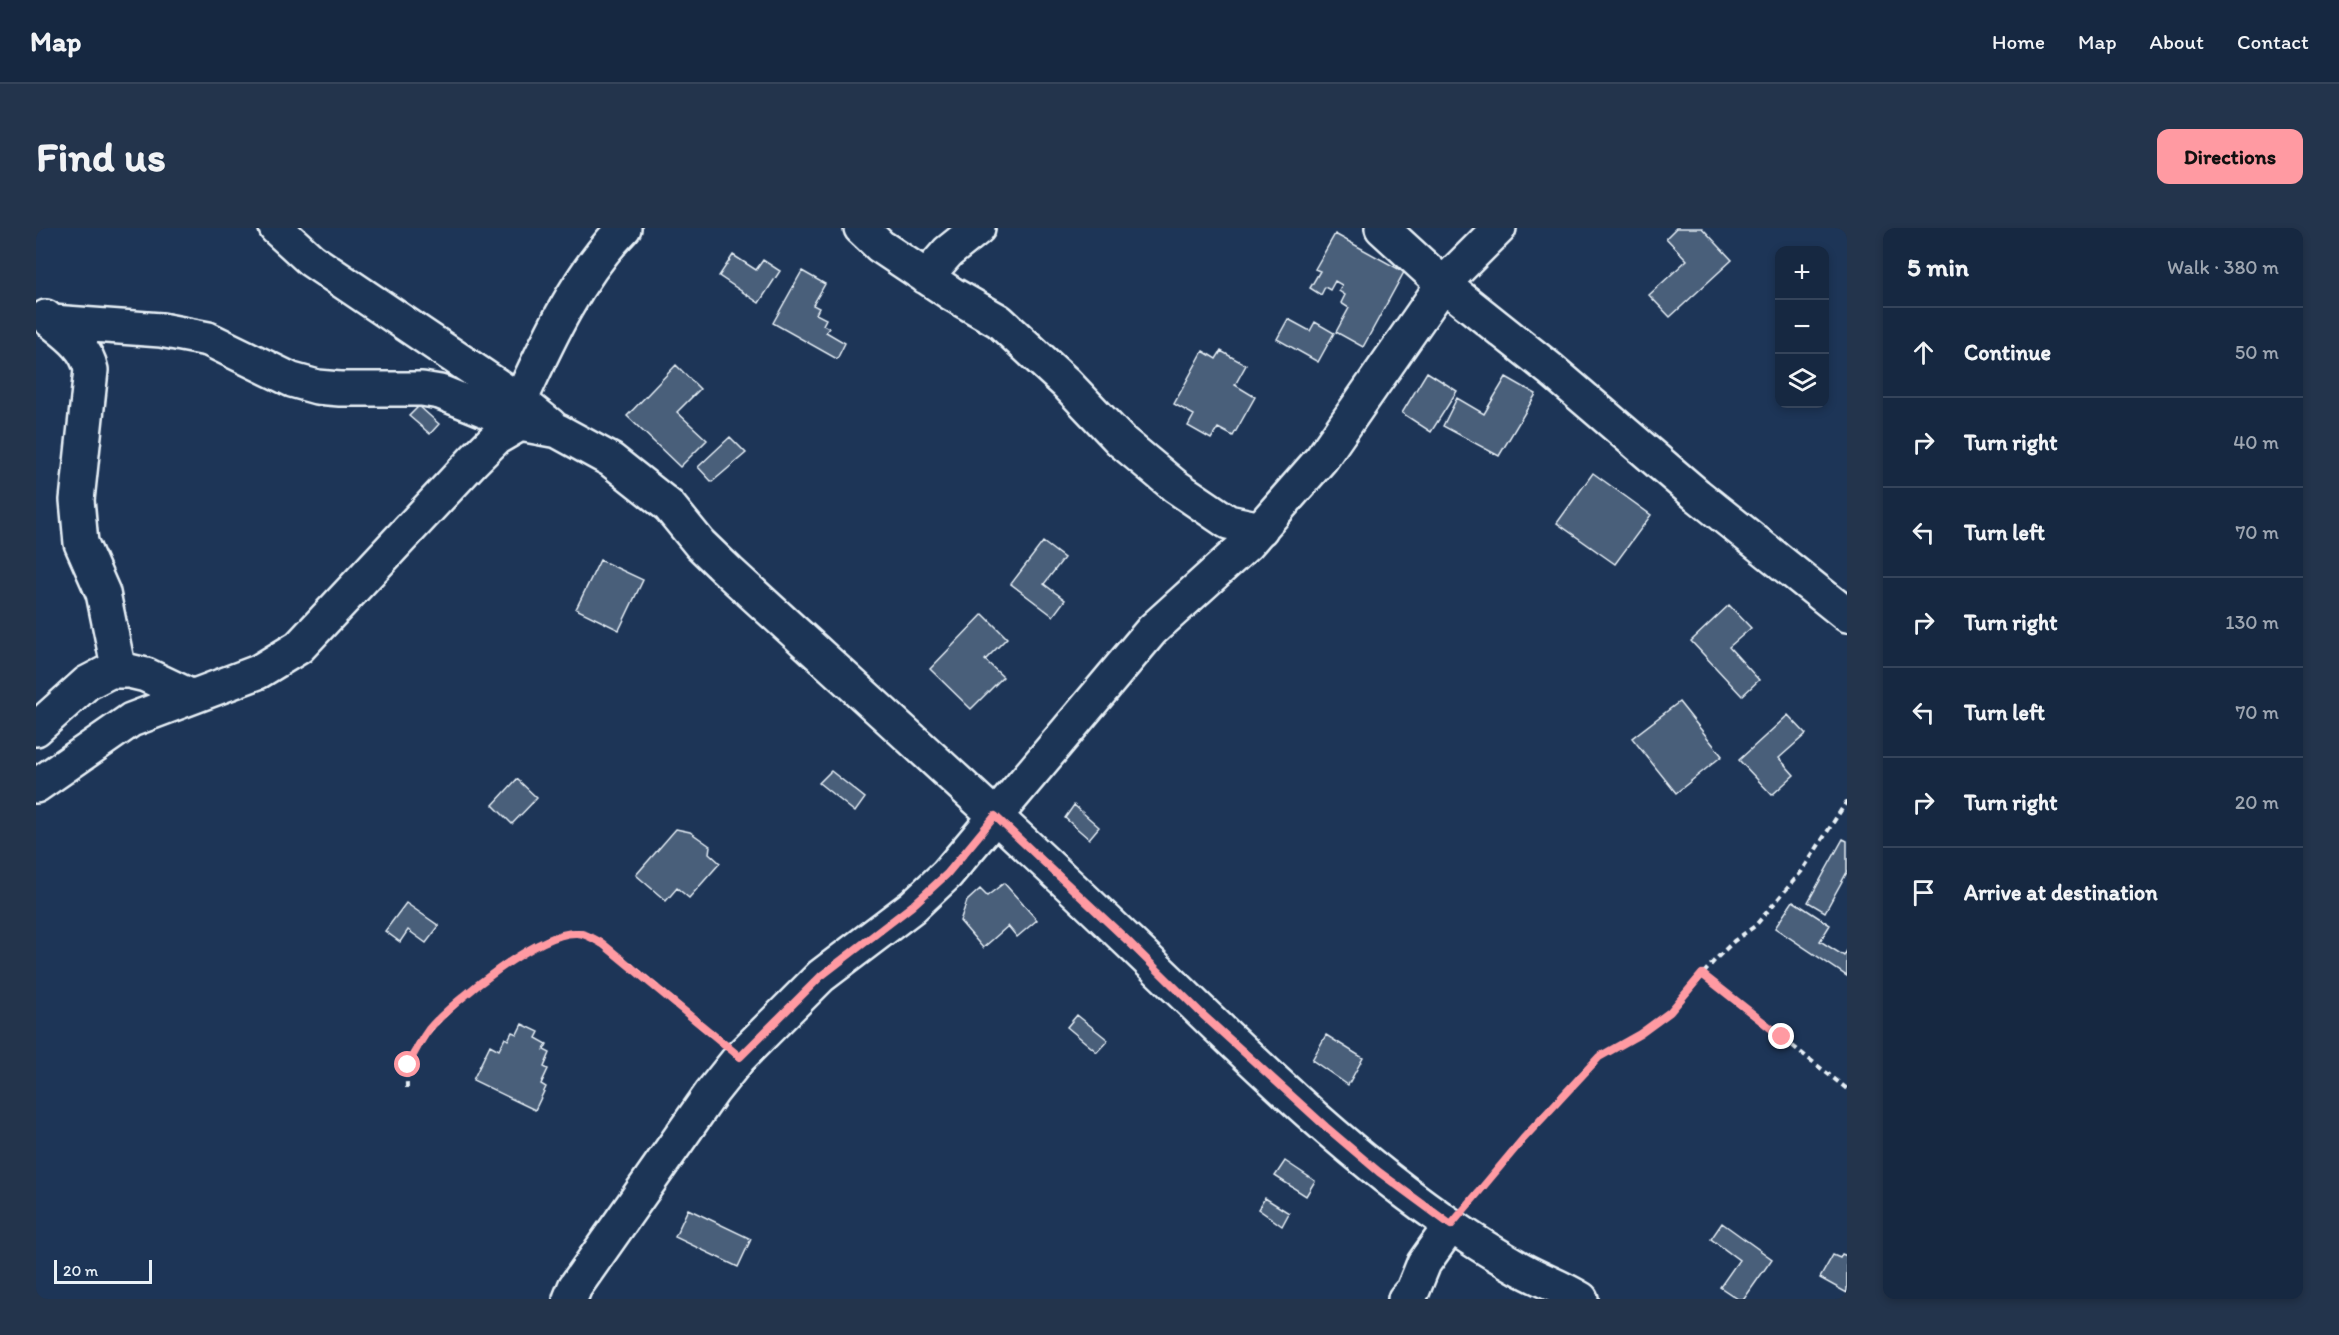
<!DOCTYPE html>
<html lang="en">
<head>
<meta charset="utf-8">
<style>
	body { margin:0; font-family:Itim,sans-serif; background:#23344c; color:#f1f3f6 }
	.controls { position:absolute; right:18px; top:18px; display:grid; overflow:hidden; border-radius:12px; box-shadow:0 3px 9px #0003 }
	.controls button { width:54px; height:54px; display:grid; place-items:center; padding:0; border:0; border-bottom:2px solid #35445a; background:#162841; color:#f1f3f6; font:30px sans-serif }
	.scale { position:absolute; left:18px; bottom:15px; width:98px; box-sizing:border-box; padding-left:6px; border:3px solid #e8f1f8; border-top:0; font-size:16px; line-height:21px; white-space:nowrap; color:#e8f1f8; -webkit-text-stroke:4px #1d3557; paint-order:stroke }
	.stop { position:absolute; width:18px; height:18px; margin:-14px; border:4px solid #ff9aa2; border-radius:50%; background:#fff }
	.stop.end { background:#ff9aa2; border-color:#fff; box-shadow:0 2px 6px #0008 }
	.list { margin:0; padding:0; list-style:none }
	h2 { display:flex; justify-content:space-between; align-items:center; height:78px; margin:0; padding:0 24px; font-size:26px }
	h2 small { font-size:20px; font-weight:400; color:#9ea6b1 }
	.list li { display:grid; grid-template-columns:39px 1fr auto; gap:18px; align-items:center; box-sizing:border-box; height:90px; padding:0 24px; border-top:2px solid #35445a }
	.list b { display:block; font-size:22px; white-space:nowrap }
	.list em { font-size:20px; font-style:normal; color:#9ea6b1 }
	.icon { flex:none; width:33px; height:33px; fill:none; stroke:currentColor; stroke-width:2; stroke-linecap:round; stroke-linejoin:round }
	.map { position:relative; flex:none; width:1811px; height:1071px; overflow:hidden; border-radius:12px }
	header { display:flex; align-items:center; gap:36px; box-sizing:border-box; height:84px; padding:0 30px; background:#162841; border-bottom:2px solid #35445a }
	header strong { font-size:28px }
	nav { display:flex; gap:33px; margin-inline-start:auto; font-size:21px }
	.intro { display:flex; align-items:center; justify-content:space-between; box-sizing:border-box; height:144px; padding:0 36px }
	h1 { margin:0; font-size:42px }
	.button { padding:15px 27px; border-radius:12px; background:#ff9aa2; color:#111; font-size:21px; font-weight:700 }
	main { display:flex; gap:36px; padding:0 36px }
	aside { flex:1; background:#162841; border-radius:12px; box-shadow:0 3px 9px #0003 }
	.map>svg:first-child { display:block }
</style>
</head>
<body>
<header>
<strong>Map</strong>
<nav><a>Home</a><a>Map</a><a>About</a><a>Contact</a></nav>
</header>
<div class="intro"><h1>Find us</h1><a class="button">Directions</a></div>
<main>
<div class="map">
<svg width="1811" height="1071" viewBox="0 0 1811 1071">
	<rect width="100%" height="100%" fill="#1d3557"/>
	<filter id="ink" filterUnits="userSpaceOnUse"><feTurbulence type="fractalNoise" baseFrequency=".0167" numOctaves="2"/><feDisplacementMap in="SourceGraphic" scale="12" xChannelSelector="R" yChannelSelector="G"/><feConvolveMatrix kernelMatrix="1 2 1 2 8 2 1 2 1" color-interpolation-filters="sRGB"/></filter>
	<g filter="url(#ink)">
		<path fill="#495e7a" stroke="#e8f1f8" stroke-width="1.5" d="M 1640,0 L 1666,0 L 1696,32 L 1634,89 L 1613,67 L 1651,32 L 1630,10 Z
			M 1299,6 L 1368,44 L 1327,119 L 1300,104 L 1313,80 L 1305,75 L 1309,67 L 1303,63 L 1306,57 L 1299,53 L 1294,62 L 1289,59 L 1285,67 L 1274,60 L 1284,43 L 1279,41 Z
			M 697,27 L 720,42 L 727,32 L 744,43 L 723,75 L 683,48 Z
			M 766,43 L 789,56 L 777,77 L 783,80 L 780,86 L 790,91 L 787,97 L 793,100 L 790,104 L 809,115 L 801,131 L 737,95 Z
			M 1252,91 L 1274,103 L 1279,94 L 1298,105 L 1282,134 L 1241,111 Z
			M 1167,123 L 1180,131 L 1185,123 L 1210,137 L 1199,157 L 1219,169 L 1197,208 L 1182,200 L 1175,211 L 1152,198 L 1158,187 L 1138,176 Z
			M 640,137 L 664,161 L 641,184 L 671,212 L 644,239 L 591,188 Z
			M 1391,144 L 1421,163 L 1395,204 L 1366,185 Z
			M 1470,149 L 1500,166 L 1463,228 L 1407,198 L 1421,170 L 1448,186 Z
			M 383,178 L 403,196 L 394,206 L 373,188 Z
			M 694,209 L 710,225 L 676,254 L 662,239 Z
			M 1557,245 L 1615,287 L 1579,336 L 1521,295 Z
			M 1007,314 L 1028,330 L 1008,356 L 1029,372 L 1017,388 L 975,356 Z
			M 564,332 L 607,352 L 583,402 L 540,381 Z
			M 1693,377 L 1715,400 L 1693,419 L 1723,452 L 1706,468 L 1655,413 Z
			M 947,386 L 971,410 L 949,432 L 967,449 L 935,481 L 894,441 Z
			M 1643,474 L 1686,528 L 1640,565 L 1596,510 Z
			M 1752,487 L 1770,506 L 1743,530 L 1758,547 L 1736,567 L 1703,532 Z
			M 795,543 L 829,570 L 819,584 L 783,555 Z
			M 481,551 L 501,570 L 476,596 L 457,577 Z
			M 1038,577 L 1063,599 L 1053,611 L 1029,590 Z
			M 640,601 L 654,604 L 674,618 L 673,625 L 684,635 L 653,670 L 641,660 L 630,673 L 600,647 Z
			M 1807,611 L 1811,613 L 1811,644 L 1789,684 L 1772,674 Z
			M 968,655 L 1001,692 L 981,709 L 972,698 L 947,720 L 924,693 L 931,673 L 944,661 L 951,668 Z
			M 1757,673 L 1794,697 L 1784,713 L 1808,728 L 1811,722 L 1811,748 L 1739,700 Z
			M 370,675 L 403,698 L 390,715 L 372,702 L 364,714 L 349,703 Z
			M 1041,787 L 1072,812 L 1061,824 L 1031,799 Z
			M 486,796 L 503,804 L 500,810 L 511,816 L 508,822 L 514,825 L 508,839 L 512,841 L 505,856 L 510,859 L 499,882 L 437,852 L 454,817 L 463,822 L 469,810 L 472,812 L 476,804 L 481,806 Z
			M 1290,807 L 1327,830 L 1312,857 L 1276,832 Z
			M 1249,933 L 1279,953 L 1270,968 L 1239,948 Z
			M 1229,970 L 1253,985 L 1246,998 L 1222,981 Z
			M 652,981 L 715,1011 L 702,1039 L 639,1009 Z
			M 1686,995 L 1736,1031 L 1708,1071 L 1702,1071 L 1684,1059 L 1703,1032 L 1675,1011 Z
			M 1806,1026 L 1811,1028 L 1811,1065 L 1784,1050 L 1797,1027 L 1804,1030 Z"/>
		<g fill="none" stroke-linecap="round" stroke-linejoin="round">
			<defs>
				<path id="minor" d="M 240,0 L 275,32 L 484,173 L 514,197
					M 825,0 L 844,18 L 916,66 L 963,93 L 1030,155 L 1085,213 L 1139,258 L 1192,294 L 1225,301
					M 1346,0 L 1407,56 L 1514,141 L 1661,267 L 1811,387
					M 890,49 L 912,24 L 942,0
					M 10,89 C 29,105 50,117 55,142 L 41,272 L 45,315 L 67,365 L 83,443
					M 16,94 L 125,102 L 172,111 L 256,152 L 281,159 L 304,161 L 386,161 L 404,164 L 484,196
					M 484,173 C 512,112 541,48 588,0
					M 0,501 L 51,455 L 74,443 L 93,443 L 110,447 L 154,468
					M 0,558 L 95,492 L 222,444 L 263,419 L 437,233 L 460,210 L 484,196 L 522,203 L 575,232 L 633,278 L 664,316 L 693,344 C 826,466 961,587 1091,712 C 1197,813 1300,920 1422,1002 C 1442,1016 1464,1029 1485,1041 C 1505,1052 1526,1059 1545,1071
					M 534,1071 L 539,1059 L 676,864 L 704,829 L 785,748 L 876,679 L 911,646 L 1116,402 L 1211,316 L 1251,270 L 1286,230 L 1407,56 L 1463,0
					M 1369,1071 L 1377,1062 L 1388,1035 L 1415,997"/>
			</defs>
			<use href="#minor" stroke="#e8f1f8" stroke-width="38"/>
			<path stroke="#e8f1f8" stroke-width="4" stroke-dasharray="6 4.5" stroke-linecap="butt" d="M 1666,746 L 1811,861
				M 371,860 C 371,853 370,844 372,837 C 382,797 502,699 543,705 C 569,708 653,789 680,810
				M 1437,971 L 1487,911 L 1563,829 L 1604,806 L 1634,784 L 1679,732 L 1698,713 L 1719,698 L 1766,643 L 1811,573"/>
			<use href="#minor" stroke="#1d3557" stroke-width="33"/>
		</g>
	</g>
	<g fill="none" stroke-linecap="round" stroke-linejoin="round" filter="url(#ink)">
		<path stroke="#ff9aa2" stroke-width="8" d="M 372,837 C 378,825 385,812 393,801 C 417,773 504,703 541,705 C 549,705 560,712 567,716 L 704,829 L 785,748 L 876,678 L 911,646 L 959,588 L 1092,713 L 1167,787 L 1290,899 L 1343,944 L 1415,997 L 1487,911 L 1563,829 L 1604,806 L 1634,784 L 1666,746 L 1746,809"/>
	</g>
</svg>
<div class="controls">
<button>+</button>
<button>−</button>
<button><svg class="icon" aria-label="layers" viewBox="0 0 24 24"><path d="M12 4l9 5-9 5-9-5zM3 14l9 5 9-5"/></svg></button>
</div>
<div class="scale">20 m</div>
<div class="stop" style="left:372px;top:837px"></div>
<div class="stop end" style="left:1746px;top:809px"></div>
</div>
<aside>
<h2>5 min<small>Walk · 380 m</small></h2>
<ul class="list">
<li><svg class="icon" aria-label="ahead" viewBox="0 0 24 24"><path d="M12 20V5M6 11l6-6 6 6"/></svg><div><b>Continue</b></div><em>50 m</em></li>
<li><svg class="icon" aria-label="right" viewBox="0 0 24 24"><path d="M7 20v-9h11M14 6l5 5-5 5"/></svg><div><b>Turn right</b></div><em>40 m</em></li>
<li><svg class="icon" aria-label="left" viewBox="0 0 24 24"><path d="M17 20v-9H6M10 6l-5 5 5 5"/></svg><div><b>Turn left</b></div><em>70 m</em></li>
<li><svg class="icon" aria-label="right" viewBox="0 0 24 24"><path d="M7 20v-9h11M14 6l5 5-5 5"/></svg><div><b>Turn right</b></div><em>130 m</em></li>
<li><svg class="icon" aria-label="left" viewBox="0 0 24 24"><path d="M17 20v-9H6M10 6l-5 5 5 5"/></svg><div><b>Turn left</b></div><em>70 m</em></li>
<li><svg class="icon" aria-label="right" viewBox="0 0 24 24"><path d="M7 20v-9h11M14 6l5 5-5 5"/></svg><div><b>Turn right</b></div><em>20 m</em></li>
<li><svg class="icon" aria-label="arrive" viewBox="0 0 24 24"><path d="M6 21V4h12l-3 4 3 4H6"/></svg><div><b>Arrive at destination</b></div></li>
</ul>
</aside>
</main>
</body>
</html>
